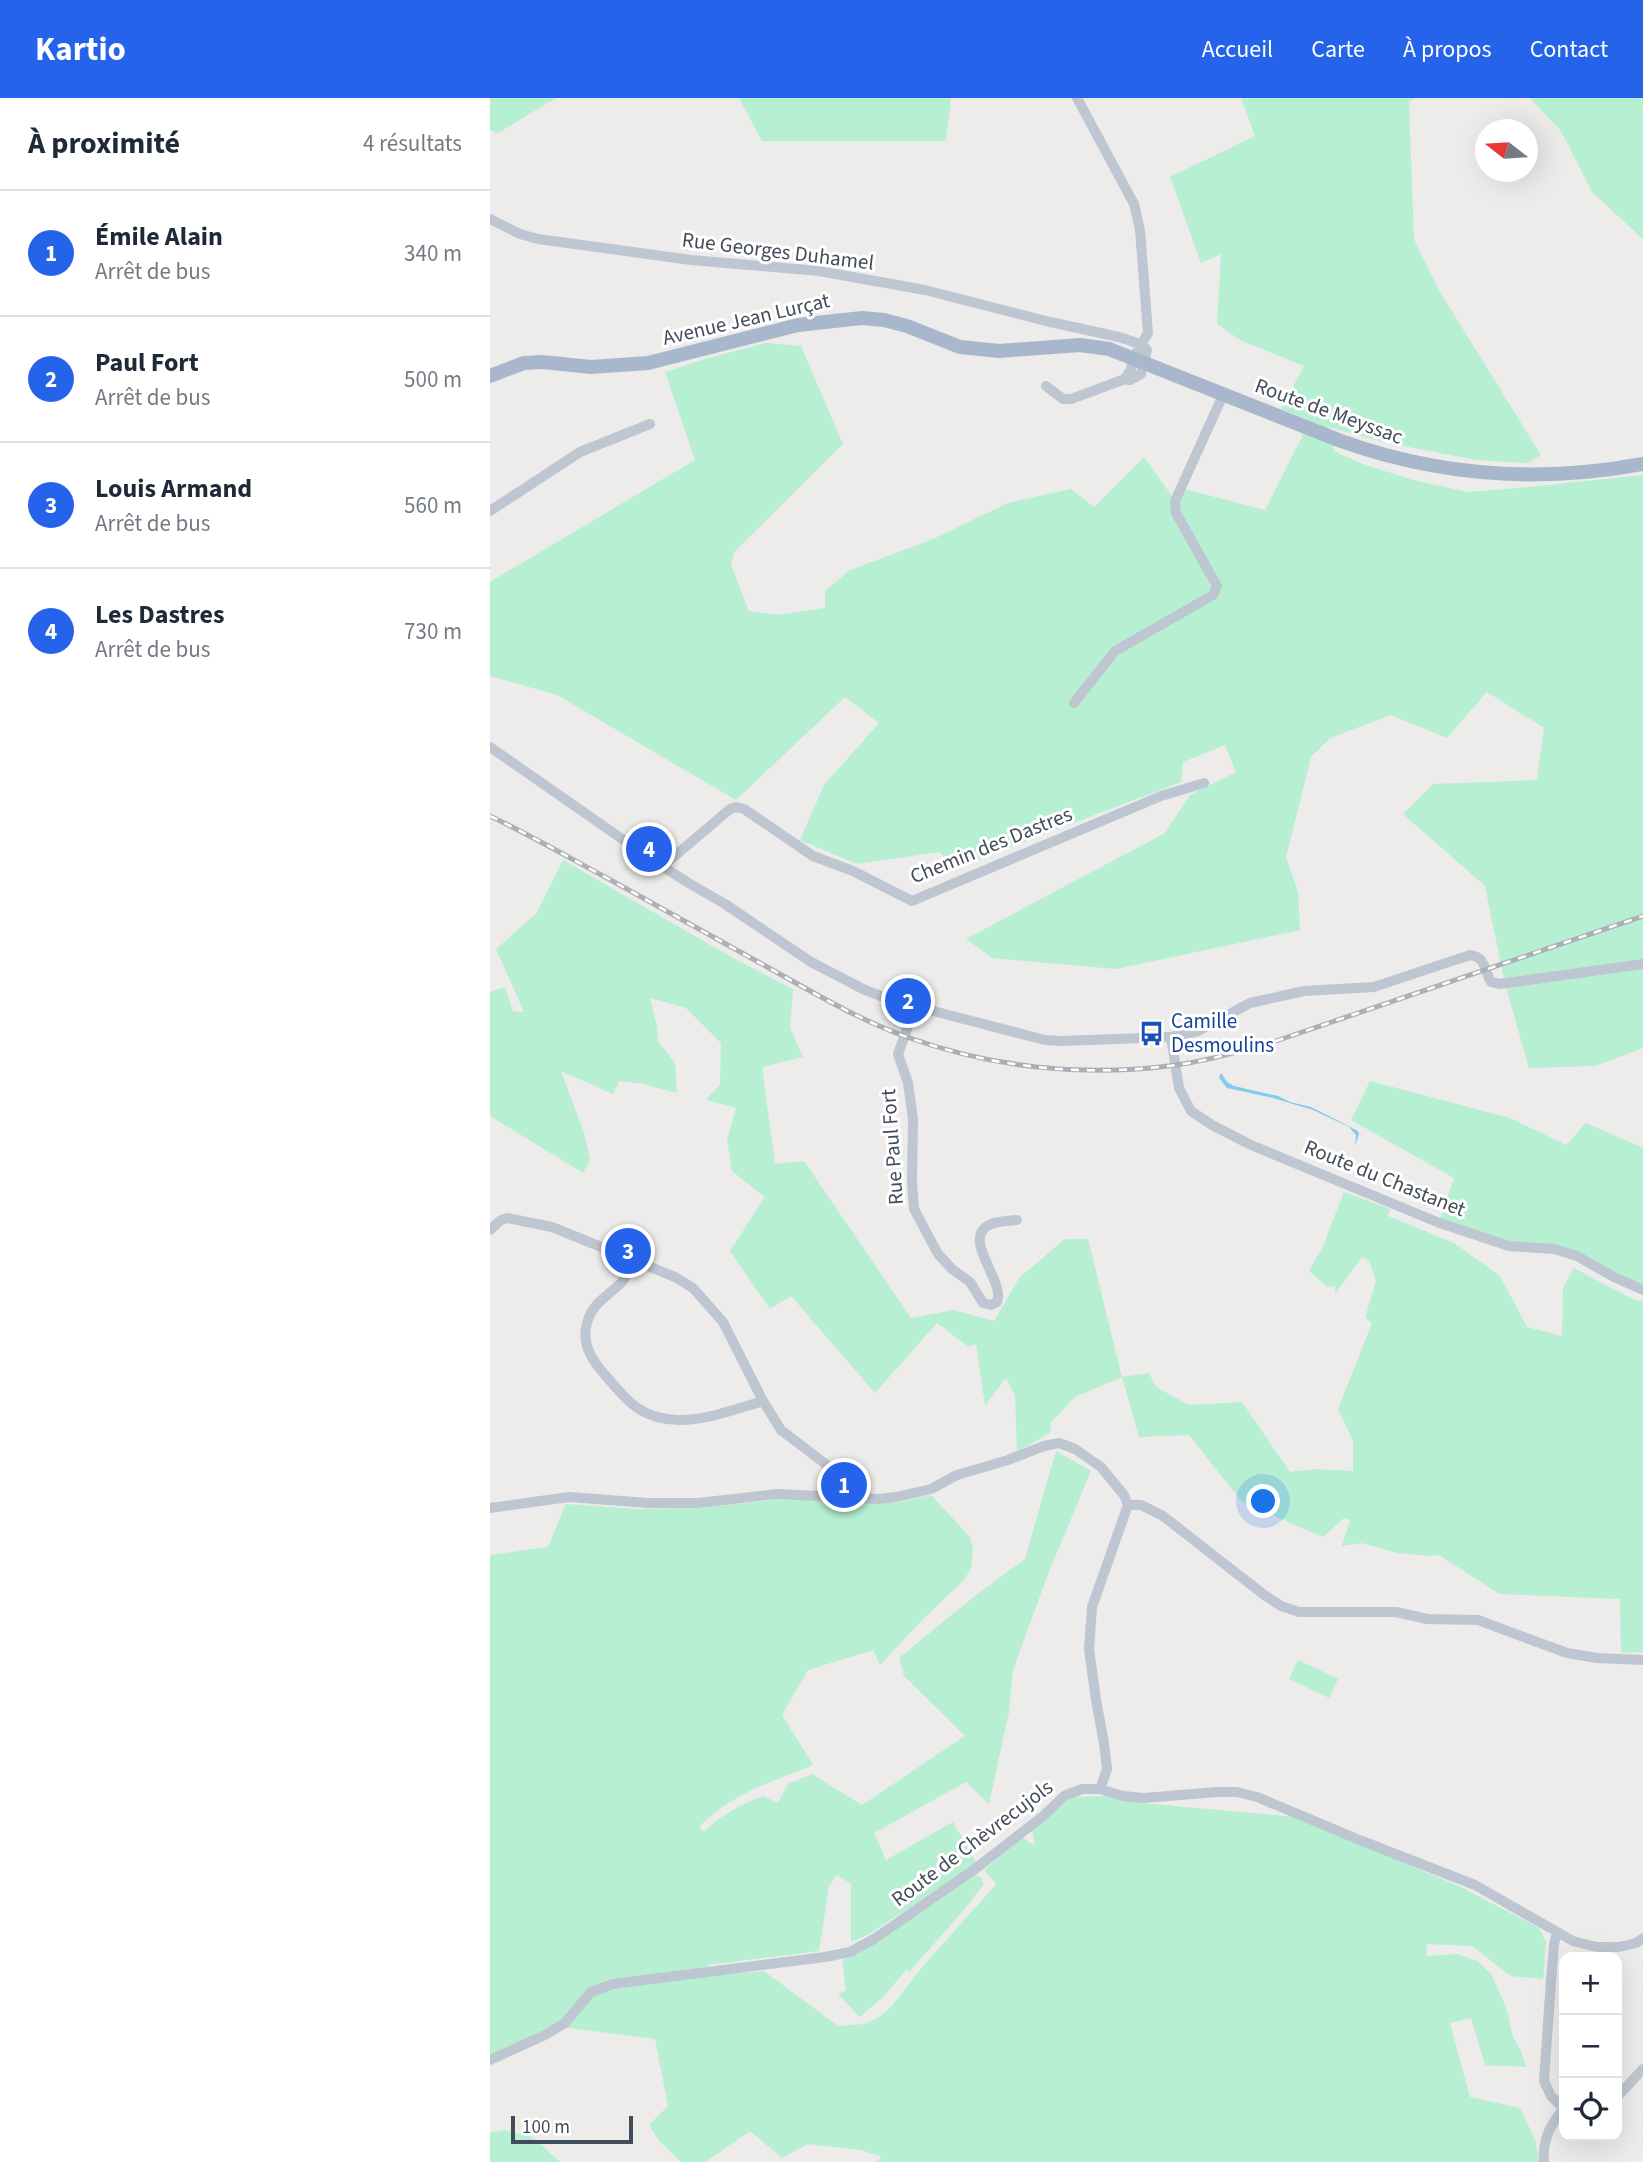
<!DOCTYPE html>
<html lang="fr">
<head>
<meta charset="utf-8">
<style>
	body { margin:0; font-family:"Source Sans 3",sans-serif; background:#f2f2f3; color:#1f2937 }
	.controls { position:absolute; right:21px; bottom:21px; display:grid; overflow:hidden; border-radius:14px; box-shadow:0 7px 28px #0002 }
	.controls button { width:63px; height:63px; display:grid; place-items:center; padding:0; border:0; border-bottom:2px solid #e0e1e3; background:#fff; color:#1f2937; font:35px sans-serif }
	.compass { position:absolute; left:985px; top:21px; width:63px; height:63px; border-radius:50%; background:#fff; box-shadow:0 7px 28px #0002; rotate:287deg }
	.scale { position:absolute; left:21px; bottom:18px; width:122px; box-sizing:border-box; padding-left:7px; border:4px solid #434c59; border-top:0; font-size:19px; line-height:24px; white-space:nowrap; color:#434c59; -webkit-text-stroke:5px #fff; paint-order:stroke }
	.you { position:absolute; left:774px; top:1404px; width:24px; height:24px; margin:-18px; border:5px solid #fff; border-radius:50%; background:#1a73e8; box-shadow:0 0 0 10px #1a73e833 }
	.badge { display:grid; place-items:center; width:46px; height:46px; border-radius:50%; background:#2563eb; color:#fff; font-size:23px; font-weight:700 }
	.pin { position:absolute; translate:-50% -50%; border:4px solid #fff; box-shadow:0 2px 7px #0006 }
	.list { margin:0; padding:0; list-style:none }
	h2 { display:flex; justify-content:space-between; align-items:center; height:91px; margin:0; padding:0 28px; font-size:30px }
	h2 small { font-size:23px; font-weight:400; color:#747a83 }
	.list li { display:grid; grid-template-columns:46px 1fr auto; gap:21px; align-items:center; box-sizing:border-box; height:126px; padding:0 28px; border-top:2px solid #e0e1e3 }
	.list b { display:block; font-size:26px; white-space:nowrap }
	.list p { margin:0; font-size:23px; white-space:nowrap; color:#747a83 }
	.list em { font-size:23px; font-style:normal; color:#747a83 }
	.icon { flex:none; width:38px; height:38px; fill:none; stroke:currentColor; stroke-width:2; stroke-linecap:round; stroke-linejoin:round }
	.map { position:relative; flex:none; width:1153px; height:2064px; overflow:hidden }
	header { display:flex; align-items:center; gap:42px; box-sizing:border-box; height:98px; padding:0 35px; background:#2563eb; color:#fff }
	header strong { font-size:33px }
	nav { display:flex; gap:38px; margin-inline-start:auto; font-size:24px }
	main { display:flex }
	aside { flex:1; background:#fff }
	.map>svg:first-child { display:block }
</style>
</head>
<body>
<header>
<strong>Kartio</strong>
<nav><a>Accueil</a><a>Carte</a><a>À propos</a><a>Contact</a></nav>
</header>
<main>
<aside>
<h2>À proximité<small>4 résultats</small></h2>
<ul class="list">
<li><span class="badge">1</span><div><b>Émile Alain</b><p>Arrêt de bus</p></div><em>340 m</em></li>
<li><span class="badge">2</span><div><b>Paul Fort</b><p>Arrêt de bus</p></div><em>500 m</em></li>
<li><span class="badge">3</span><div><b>Louis Armand</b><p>Arrêt de bus</p></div><em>560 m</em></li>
<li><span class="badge">4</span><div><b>Les Dastres</b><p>Arrêt de bus</p></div><em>730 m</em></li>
</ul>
</aside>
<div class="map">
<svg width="1153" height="2064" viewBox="0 0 1153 2064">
	<rect width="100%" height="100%" fill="#eeebeb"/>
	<path fill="#b6efd2" d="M 0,0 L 66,0 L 8,35 L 0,32 Z
		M 249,0 L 461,0 L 456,43 L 272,43 Z
		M 751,0 L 925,0 L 919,4 L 924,141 L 948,191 L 1051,357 L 1038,365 L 986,362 L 893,344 L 839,329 L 844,353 L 873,366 L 923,382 L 978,394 L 1028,390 L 1153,377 L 1153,950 L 1105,968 L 1039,970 L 1014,882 L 995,788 L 913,716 L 943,686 L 1047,682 L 1054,630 L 997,594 L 957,640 L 901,617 L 840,640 L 821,659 L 796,759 L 808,794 L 810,832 L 626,871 L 502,860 L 476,841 L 675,735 L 700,697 L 746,674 L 735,647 L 693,664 L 691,684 L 466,770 L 449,754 L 367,766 L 310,742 L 334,687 L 389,625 L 355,599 L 246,702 L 67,597 L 0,578 L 0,484 L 205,362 L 175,274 L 215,261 L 276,245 L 311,248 L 353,346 L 244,454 L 241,467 L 259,513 L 287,517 L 335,510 L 335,493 L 360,472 L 441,442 L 518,405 L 581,391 L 604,409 L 654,359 L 689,408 L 694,391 L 775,412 L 812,339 L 818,322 L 791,311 L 814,268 L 752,243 L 727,226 L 731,156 L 711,165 L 680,79 L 765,38 Z
		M 1040,0 L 1153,0 L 1153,141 L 1102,94 L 1071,33 Z
		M 73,762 L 243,860 L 303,891 L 300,930 L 313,959 L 272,969 L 285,1066 L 314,1063 L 421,1220 L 463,1212 L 504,1223 L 529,1180 L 575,1141 L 598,1141 L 632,1279 L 659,1275 L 666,1289 L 699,1307 L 752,1304 L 800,1374 L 825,1371 L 863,1373 L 863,1343 L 848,1311 L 882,1225 L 875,1220 L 886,1183 L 879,1162 L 872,1159 L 845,1196 L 845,1188 L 837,1189 L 819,1173 L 833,1148 L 854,1094 L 900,1111 L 898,1118 L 964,1145 L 1010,1178 L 1037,1229 L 1072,1238 L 1073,1190 L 1084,1170 L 1144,1202 L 1153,1203 L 1153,1554 L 1131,1555 L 1130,1501 L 1009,1496 L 949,1457 L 939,1458 L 908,1455 L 871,1445 L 852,1448 L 860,1422 L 854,1420 L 833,1439 L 752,1404 L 699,1337 L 649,1339 L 632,1279 L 585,1299 L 561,1324 L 560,1335 L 527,1354 L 525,1297 L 516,1280 L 495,1308 L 486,1246 L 479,1249 L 447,1225 L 385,1295 L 301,1198 L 280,1211 L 240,1153 L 275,1099 L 242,1073 L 237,1042 L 246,1010 L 216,1002 L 230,986 L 231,945 L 196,910 L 160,900 L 167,928 L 168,943 L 185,965 L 187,995 L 153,986 L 129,983 L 123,996 L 71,973 L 95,1038 L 100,1062 L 93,1075 L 0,1018 L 0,894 L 15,889 L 23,913 L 34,914 L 6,851 L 46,816 Z
		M 880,983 L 1020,1020 L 1076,1047 L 1096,1025 L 1153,1050 L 1153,1189 L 1087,1155 L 1015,1143 L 950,1121 L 964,1080 L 861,1022 Z
		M 566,1353 L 601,1373 L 558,1476 L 523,1572 L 519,1614 L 499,1706 L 476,1684 L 384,1735 L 396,1762 L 463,1724 L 486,1765 L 474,1775 L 377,1837 L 361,1844 L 361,1786 L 347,1777 L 339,1788 L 329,1853 L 217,1867 L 217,1878 L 274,1873 L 348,1928 L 375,1926 L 389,1919 L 401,1909 L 433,1868 L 502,1791 L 506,1785 L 494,1772 L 532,1739 L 545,1748 L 542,1731 L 579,1699 L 613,1698 L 652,1705 L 807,1719 L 973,1790 L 1049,1830 L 1056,1844 L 1053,1881 L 1021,1878 L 982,1848 L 936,1846 L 937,1858 L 967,1856 L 987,1863 L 1001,1876 L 1016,1909 L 1023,1939 L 1031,1953 L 1036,1969 L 995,1967 L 981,1920 L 960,1925 L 980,1999 L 1030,2010 L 1046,2044 L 1049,2064 L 386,2064 L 392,2059 L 371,2052 L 318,2046 L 292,2060 L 260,2033 L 215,2064 L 191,2064 L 170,2044 L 159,2027 L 178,2008 L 165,1941 L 62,1928 L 0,1957 L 0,1457 L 58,1449 L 76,1406 L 149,1411 L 209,1410 L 295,1401 L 405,1405 L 441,1397 L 480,1439 L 483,1451 L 481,1470 L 474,1482 L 431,1523 L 390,1567 L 383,1552 L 318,1572 L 292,1617 L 323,1667 C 283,1683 239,1697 209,1729 L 214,1734 C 234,1715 248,1708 273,1698 L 288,1705 L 298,1686 L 322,1676 L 372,1707 L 475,1638 L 414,1578 L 409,1560 L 485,1498 L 535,1461 Z
		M 808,1562 L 848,1581 L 839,1600 L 799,1581 Z
		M 485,1776 L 491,1780 L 494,1786 L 473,1813 L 419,1874 L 416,1872 L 393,1899 L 370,1919 L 348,1896 L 356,1892 L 352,1862 L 369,1855 Z
		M 14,2032 L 42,2039 L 70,2064 L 0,2064 L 0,2035 Z"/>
	<path fill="#82cced" d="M 730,976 L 732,976 L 737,984 L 744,988 L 788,998 L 800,1004 L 821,1009 L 868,1033 L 869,1036 L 865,1048 L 866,1037 L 859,1029 L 823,1012 L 783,1000 L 737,990 L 729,980 Z"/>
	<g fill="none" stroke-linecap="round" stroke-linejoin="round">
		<path stroke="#bec6d1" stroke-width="10" d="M 587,0 L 644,106 L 650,132 L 658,235 L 643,260 L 641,271 L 635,281
			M 0,121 L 30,136 L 48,141 L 201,162 L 329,173 L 435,192 L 560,224 L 629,239 L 653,247 L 657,252 L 651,276 L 640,282 L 635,281 L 581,301 L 573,301 L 556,288
			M 0,413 L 90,354 L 160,326
			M 584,605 L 625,553 L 723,497 L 727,488 L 686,415 L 685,403 L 733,297
			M 0,649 L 158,759 L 197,784 L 235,806 L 321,864 L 375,892 L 401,902 L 555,942 L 571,943 L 681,939 L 708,933 L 760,905 L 814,893 L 884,889 L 980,857 C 996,859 994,872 1001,884 L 1010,886 L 1153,866
			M 173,768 L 240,711 L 246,709 L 254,711 L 323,758 L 363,773 L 422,803 L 671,698 L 714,685
			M 425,909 L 408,956 L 418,985 L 423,1021 L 422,1084 L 424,1111 L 448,1156 L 462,1171 L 480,1184 L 493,1205 L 501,1207 L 507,1204 C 516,1184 471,1141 499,1127 C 507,1123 518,1123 527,1122
			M 681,939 L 689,990 L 701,1013 L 722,1027 L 761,1047 L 947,1124 L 1019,1148 L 1064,1151 L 1087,1158 L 1124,1179 L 1153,1192
			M 0,1132 L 11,1122 L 17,1120 L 62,1129 L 185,1179 L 203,1190 L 233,1224 L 273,1303 L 291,1332 L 342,1371 L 347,1381 L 347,1398
			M 144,1162 C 140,1170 137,1178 131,1185 C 118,1198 102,1205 97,1225 C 91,1246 102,1262 115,1277 C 126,1289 136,1303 149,1311 C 186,1335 236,1314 273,1303
			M 638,1407 L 651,1407 L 673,1418 L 773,1496 L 791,1508 L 809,1514 L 906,1514 L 937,1521 L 988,1522 L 1077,1555 L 1107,1560 L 1153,1562
			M 0,1410 L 79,1399 L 158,1405 L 208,1405 L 288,1396 L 389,1401 L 406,1399 L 441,1391 L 467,1377 L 518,1362 L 554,1348 L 569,1345 L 585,1351 L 611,1369 L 634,1397 L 638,1407
			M 610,1691 L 617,1671 L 614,1645 L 606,1602 L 599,1551 L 602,1509 L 638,1407
			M 1067,1835 L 1064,1846 L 1061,1883 L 1054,1983 L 1061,1998 L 1074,2011
			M 0,1962 L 55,1937 L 75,1925 L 101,1894 L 123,1886 L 335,1859 L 360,1854 L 384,1841 L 485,1771 L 552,1719 L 574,1698 L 592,1691 L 610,1691 L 633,1698 L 654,1700 L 727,1694 L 747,1694 L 767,1699 L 872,1743 L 985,1787 L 1083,1843 L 1107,1849 L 1129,1849 L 1146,1845 L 1153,1840
			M 1127,1999 L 1153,1971
			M 1054,2064 C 1052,2042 1060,2028 1073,2011"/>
		<path stroke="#a9b7cc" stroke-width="14" d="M 0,278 L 34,265 L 52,264 L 101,269 L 158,265 L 308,227 L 372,220 L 394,222 L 417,228 L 470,249 L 509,253 L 590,247 L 619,251 L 851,343 C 949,378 1051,385 1153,366"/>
		<defs>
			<path id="rail" d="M 0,718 C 40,737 78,759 117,780 C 171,810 225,840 279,870 C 324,895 369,922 417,939 C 500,969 590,979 678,968 C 715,964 751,953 786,943 L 1153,818"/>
		</defs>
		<use href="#rail" stroke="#adafb6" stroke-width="5"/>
		<use href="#rail" stroke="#fff" stroke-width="2.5" stroke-dasharray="8" stroke-linecap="butt"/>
	</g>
	<defs>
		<symbol id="bus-bare" viewBox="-9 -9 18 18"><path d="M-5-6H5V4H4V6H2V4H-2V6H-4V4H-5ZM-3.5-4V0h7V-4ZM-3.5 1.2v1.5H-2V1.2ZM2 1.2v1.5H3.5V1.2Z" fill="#1a4fb4" stroke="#fff" stroke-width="2.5" paint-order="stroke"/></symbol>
	</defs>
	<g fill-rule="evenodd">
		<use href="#bus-bare" x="644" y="918" width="35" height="35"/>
	</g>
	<g text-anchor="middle" stroke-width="6" stroke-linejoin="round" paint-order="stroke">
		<g font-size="21" fill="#434c59" stroke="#fff">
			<text transform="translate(288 153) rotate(7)" y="7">Rue Georges Duhamel</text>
			<text transform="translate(256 221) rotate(-13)" y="7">Avenue Jean Lurçat</text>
			<text transform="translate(839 313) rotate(20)" y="7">Route de Meyssac</text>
			<text transform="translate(501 747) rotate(-22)" y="7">Chemin des Dastres</text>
			<text transform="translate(402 1049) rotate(-94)" y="7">Rue Paul Fort</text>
			<text transform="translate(895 1080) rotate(22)" y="7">Route du Chastanet</text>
			<text transform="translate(482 1745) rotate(-37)" y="7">Route de Chèvrecujols</text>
		</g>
		<g font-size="21" fill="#164399" stroke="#fff" text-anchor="start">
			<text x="681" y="930">Camille<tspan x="681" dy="24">Desmoulins</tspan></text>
		</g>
	</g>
</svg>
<div class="controls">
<button>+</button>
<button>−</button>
<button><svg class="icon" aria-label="locate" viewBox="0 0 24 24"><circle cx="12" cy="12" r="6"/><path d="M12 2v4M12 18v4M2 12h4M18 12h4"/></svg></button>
</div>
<svg class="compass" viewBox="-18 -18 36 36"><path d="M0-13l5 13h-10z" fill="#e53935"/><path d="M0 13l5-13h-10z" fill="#747a83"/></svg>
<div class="scale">100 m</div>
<div class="you"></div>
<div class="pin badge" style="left:354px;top:1387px">1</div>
<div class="pin badge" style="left:418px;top:903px">2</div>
<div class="pin badge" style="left:138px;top:1153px">3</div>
<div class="pin badge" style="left:159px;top:751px">4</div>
</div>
</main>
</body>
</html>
